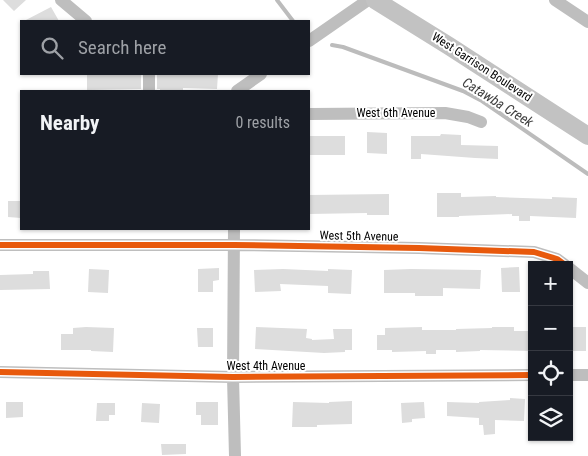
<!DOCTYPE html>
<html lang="en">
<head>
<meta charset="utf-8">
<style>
	body { margin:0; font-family:"Roboto Condensed",sans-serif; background:#242831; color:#f1f3f6 }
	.controls { position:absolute; right:15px; bottom:15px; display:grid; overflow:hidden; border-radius:0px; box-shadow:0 1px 4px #0004 }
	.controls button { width:45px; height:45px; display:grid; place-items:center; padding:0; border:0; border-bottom:1px solid #363941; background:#171b24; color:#f1f3f6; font:25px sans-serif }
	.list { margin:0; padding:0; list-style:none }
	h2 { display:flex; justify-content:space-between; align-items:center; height:65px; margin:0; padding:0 20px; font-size:21px }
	h2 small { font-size:16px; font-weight:400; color:#9ea1a6 }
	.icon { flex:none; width:28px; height:28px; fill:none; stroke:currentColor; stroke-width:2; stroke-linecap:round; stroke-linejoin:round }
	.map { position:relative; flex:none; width:588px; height:456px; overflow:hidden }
	.search { position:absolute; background:#171b24; box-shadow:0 1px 4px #0004; left:20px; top:20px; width:290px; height:55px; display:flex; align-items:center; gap:12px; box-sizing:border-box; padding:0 18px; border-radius:0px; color:#9ea1a6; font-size:19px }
	.panel { position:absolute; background:#171b24; box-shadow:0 1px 4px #0004; left:20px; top:90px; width:290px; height:140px; border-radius:0px }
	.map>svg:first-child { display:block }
</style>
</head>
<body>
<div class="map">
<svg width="588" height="456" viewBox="0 0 588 456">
	<rect width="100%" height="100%" fill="#fff"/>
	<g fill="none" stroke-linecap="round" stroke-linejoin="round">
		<path stroke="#bcbcbc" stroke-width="4" d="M 277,0 L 293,21
			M 332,45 L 343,47 L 463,91 L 482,101 L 588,174"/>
	</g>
	<path fill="#ddd" d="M 3,0 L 26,0 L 14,11 Z
		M 51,7 L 59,21 L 24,21 Z
		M 87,74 L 141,74 L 141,89 L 87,90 Z
		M 157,74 L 218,74 L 217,89 L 183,88 L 183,91 L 160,90 L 160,89 L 157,89 Z
		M 367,132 L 387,133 L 387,154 L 367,153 Z
		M 441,134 L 461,135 L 461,145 L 498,146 L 498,159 L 475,158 L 421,154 L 421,159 L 411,159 L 411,136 L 440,136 Z
		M 309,136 L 345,136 L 345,155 L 309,155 Z
		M 437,193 L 461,193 L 461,197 L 496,196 L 496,197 L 552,199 L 552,197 L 577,198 L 576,218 L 530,216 L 530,221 L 519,221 L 519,216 L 512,216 L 512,214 L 459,216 L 459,217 L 437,217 Z
		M 389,194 L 389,215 L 367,215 L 367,213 L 309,214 L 309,195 Z
		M 8,201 L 21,201 L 21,218 L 8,217 Z
		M 519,267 L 520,292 L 502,292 L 501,268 Z
		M 219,268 L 219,280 L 213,281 L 213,292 L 198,292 L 198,269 Z
		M 89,269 L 109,270 L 108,293 L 88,292 Z
		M 283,269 L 328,271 L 328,269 L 352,270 L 351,294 L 328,293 L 328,286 L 280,284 L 281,291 L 255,292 L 254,270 Z
		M 411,269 L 481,270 L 480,289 L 443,288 L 443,296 L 415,296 L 415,293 L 384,293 L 384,270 Z
		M 33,271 L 49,271 L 50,289 L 0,290 L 0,275 L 33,274 Z
		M 86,327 L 114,328 L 113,352 L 91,351 L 91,350 L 61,350 L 61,334 L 73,334 L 73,328 Z
		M 256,327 L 307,329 L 306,338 L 312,339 L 312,340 L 334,339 L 333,329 L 352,329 L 352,350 L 345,350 L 345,352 L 324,353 L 255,349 Z
		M 422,327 L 422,330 L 456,330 L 456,329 L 492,328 L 492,327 L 514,327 L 514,331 L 532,331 L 532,351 L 480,350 L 480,351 L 456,352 L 456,350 L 436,350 L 436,354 L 426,354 L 426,351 L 392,352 L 392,350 L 377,350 L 377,335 L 385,335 L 385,328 Z
		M 569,327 L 586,327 L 586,351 L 569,351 Z
		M 197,328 L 213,328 L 213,347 L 198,347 Z
		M 510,398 L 525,399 L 524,421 L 495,420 L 495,434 L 484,435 L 483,425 L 479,425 L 479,418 L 447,416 L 447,402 L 479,403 L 479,402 L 510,400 Z
		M 352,401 L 352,424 L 317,425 L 317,427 L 292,427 L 293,402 L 329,403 L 329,402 Z
		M 6,402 L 23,402 L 23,417 L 6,418 Z
		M 196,402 L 218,402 L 218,425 L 201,425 L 201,415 L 196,415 Z
		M 424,402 L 425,418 L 412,419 L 412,422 L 402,423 L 401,403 Z
		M 97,403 L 115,403 L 115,415 L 109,415 L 109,421 L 96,421 Z
		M 142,403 L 160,404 L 159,423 L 141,422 Z
		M 161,444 L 186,444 L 186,454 L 162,455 Z"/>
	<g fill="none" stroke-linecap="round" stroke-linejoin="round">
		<path stroke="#bebebe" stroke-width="12" d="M 61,0 L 86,21
			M 555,0 L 588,22
			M 309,41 L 368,0
			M 149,74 L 149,91
			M 237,91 L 261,74
			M 309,114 L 445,113 L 468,117 L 481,122
			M 234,229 L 233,377 L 235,456
			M 0,245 L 234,245 L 419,248 L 534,252 L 557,259 L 565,265
			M 569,268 L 588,283
			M 0,372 L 233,377 L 532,375
			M 569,375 L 588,375"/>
		<path stroke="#c2c2c2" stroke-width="18" d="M 375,0 L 449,46 L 588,136"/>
		<defs>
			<path id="cycleway" d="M 0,245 L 234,245 L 419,248 L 534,252 L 557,259 L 565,265
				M 0,372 L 233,377 L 532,375"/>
		</defs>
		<use href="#cycleway" stroke="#fff" stroke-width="9"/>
		<use href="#cycleway" stroke="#e8590c" stroke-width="6"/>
	</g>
	<g text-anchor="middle" stroke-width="4" stroke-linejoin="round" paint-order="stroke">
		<g font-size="12" fill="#000" stroke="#fff">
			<text transform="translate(482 67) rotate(33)" y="4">West Garrison Boulevard</text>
			<text x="396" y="117">West 6th Avenue</text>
			<text transform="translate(359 236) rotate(1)" y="4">West 5th Avenue</text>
			<text x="266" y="370">West 4th Avenue</text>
		</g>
		<g font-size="14" font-style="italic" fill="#414141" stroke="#fff">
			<text transform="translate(498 102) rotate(32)" y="5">Catawba Creek</text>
		</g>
	</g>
</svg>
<div class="controls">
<button>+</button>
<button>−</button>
<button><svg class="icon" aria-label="locate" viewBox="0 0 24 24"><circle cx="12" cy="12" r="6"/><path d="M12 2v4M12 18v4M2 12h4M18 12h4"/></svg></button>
<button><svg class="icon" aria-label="layers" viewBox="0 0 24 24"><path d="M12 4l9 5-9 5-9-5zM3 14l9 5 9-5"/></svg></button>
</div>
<div class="search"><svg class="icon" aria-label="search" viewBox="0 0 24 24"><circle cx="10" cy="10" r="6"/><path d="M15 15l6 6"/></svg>Search here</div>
<section class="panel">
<h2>Nearby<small>0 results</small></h2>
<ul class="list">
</ul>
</section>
</div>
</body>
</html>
